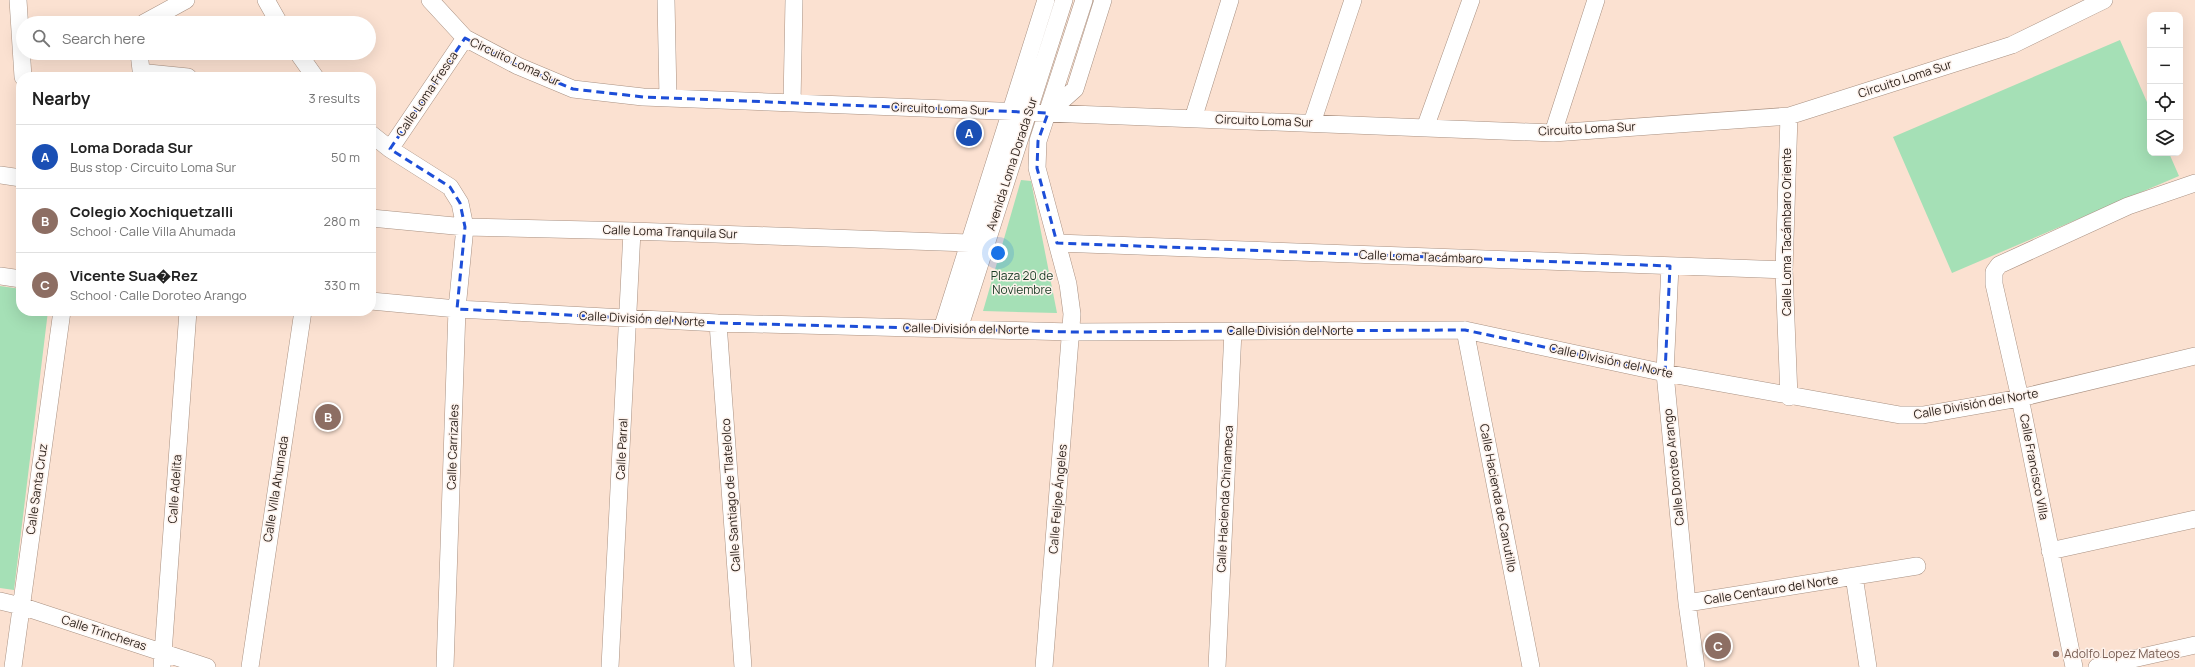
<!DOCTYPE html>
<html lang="en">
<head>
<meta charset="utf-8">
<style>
	body { margin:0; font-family:Manrope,sans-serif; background:#f2f2f2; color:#222 }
	.controls { position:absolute; right:12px; top:12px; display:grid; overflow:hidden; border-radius:8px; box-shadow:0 4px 16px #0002 }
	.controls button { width:36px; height:36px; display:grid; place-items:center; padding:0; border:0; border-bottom:1px solid #e0e0e0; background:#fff; color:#222; font:20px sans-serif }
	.you { position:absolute; left:998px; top:253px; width:14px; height:14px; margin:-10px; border:3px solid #fff; border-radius:50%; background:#1a73e8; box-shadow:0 0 0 6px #1a73e833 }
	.badge { display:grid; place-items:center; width:26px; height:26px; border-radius:50%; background:#2563eb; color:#fff; font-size:13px; font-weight:700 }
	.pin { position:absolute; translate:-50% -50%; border:2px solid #fff; box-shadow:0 1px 4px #0006 }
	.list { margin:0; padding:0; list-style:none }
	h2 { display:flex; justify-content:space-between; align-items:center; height:52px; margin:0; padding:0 16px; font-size:17px }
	h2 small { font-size:13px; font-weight:400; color:#767676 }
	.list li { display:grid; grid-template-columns:26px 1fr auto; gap:12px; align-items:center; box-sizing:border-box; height:64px; padding:0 16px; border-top:1px solid #e0e0e0 }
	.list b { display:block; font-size:15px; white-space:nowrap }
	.list p { margin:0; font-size:13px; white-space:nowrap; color:#767676 }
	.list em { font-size:13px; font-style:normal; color:#767676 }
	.icon { flex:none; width:22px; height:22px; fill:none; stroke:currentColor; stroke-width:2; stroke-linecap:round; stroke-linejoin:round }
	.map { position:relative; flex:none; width:2195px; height:667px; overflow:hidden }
	.search { position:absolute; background:#fff; box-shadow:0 4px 16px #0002; left:16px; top:16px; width:360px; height:44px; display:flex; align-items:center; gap:10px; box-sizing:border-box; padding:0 14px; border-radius:22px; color:#767676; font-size:15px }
	.panel { position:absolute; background:#fff; box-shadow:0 4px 16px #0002; left:16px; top:72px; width:360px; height:244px; border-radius:16px }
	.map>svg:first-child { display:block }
</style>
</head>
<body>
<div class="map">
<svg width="2195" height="667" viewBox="0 0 2195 667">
	<rect width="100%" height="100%" fill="#fbe1d1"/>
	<path fill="#a5e0b6" d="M 2120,40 L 2150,109 L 2150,153 L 2169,153 L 2179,176 L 1952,273 L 1893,137 Z
		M 1021,180 L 1031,181 L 1057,313 L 983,311 Z
		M 0,286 L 21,289 L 21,311 L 48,311 L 14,590 L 0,588 Z"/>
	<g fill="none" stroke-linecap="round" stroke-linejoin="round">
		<defs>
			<path id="minor" d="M 18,0 L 23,77
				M 266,0 L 279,23
				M 430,0 L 465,38 L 518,66 L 573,89 L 643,97 L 1553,133 L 1789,116 L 2012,45 L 2104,0
				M 666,0 L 668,98
				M 144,23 L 186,0
				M 139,53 L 141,70 L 148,73 L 188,77
				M 298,53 L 315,77
				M 792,103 L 794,0
				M 1048,113 L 1075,89 L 1103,0
				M 1789,116 L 1784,270 L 1789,397
				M 1193,119 L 1230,0
				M 1312,123 L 1353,0
				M 1425,128 L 1471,0
				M 1553,133 L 1596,0
				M 371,134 L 390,149 L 450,187 L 460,203 L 465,227 L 457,309 L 445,667
				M 390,149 L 465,38
				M 0,175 L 21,178
				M 371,218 L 465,227 L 632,231 L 969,243
				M 1057,243 L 1784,270
				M 1670,266 L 1665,373 L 1687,603 L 1696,667
				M 0,276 L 21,279
				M 371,301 L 457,309 L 718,323 L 1072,332 L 1465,330 L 1665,373 L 1900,415 L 1923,415 L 2020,398 L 2195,356
				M 718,323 L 743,667
				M 942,329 L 1046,0
				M 959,329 L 1064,0
				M 1465,330 L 1531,667
				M 2050,551 L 2195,519
				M 1854,576 L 1868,667
				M 0,601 L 21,606 L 207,667
				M 1687,603 L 1917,566
				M 13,667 L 62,311
				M 162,667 L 188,311
				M 250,667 L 303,311
				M 610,667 L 632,231
				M 1044,667 L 1072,314 L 1068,284 L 1037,168 L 1038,141 L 1084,0
				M 1217,667 L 1233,331
				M 2074,667 L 2020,398 L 1994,284 L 1994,272 L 1999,265 L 2128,206 L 2195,183
				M 2097,667 L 2195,645"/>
		</defs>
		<use href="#minor" stroke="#a99182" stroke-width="18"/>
		<use href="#minor" stroke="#fff" stroke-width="17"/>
	</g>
	<path fill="none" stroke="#1d4ed8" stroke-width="3" stroke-dasharray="8 5" stroke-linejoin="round" d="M 465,38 L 518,66 L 573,89 L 643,97 L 1048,113 L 1038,141 L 1037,168 L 1057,243 L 1670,266 L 1665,373 L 1465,330 L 1072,332 L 718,323 L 457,309 L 465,227 L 460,203 L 450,187 L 390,149 Z"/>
	<circle fill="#8d6e63" stroke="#fdf2ec" stroke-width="1.5" cx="2056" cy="654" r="4"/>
	<g text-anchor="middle" stroke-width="3" stroke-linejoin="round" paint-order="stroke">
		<g font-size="12" fill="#2d231d" stroke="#fdf2ec">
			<text transform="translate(515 62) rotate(25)" y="4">Circuito Loma Sur</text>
			<text transform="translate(1905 79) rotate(-18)" y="4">Circuito Loma Sur</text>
			<text transform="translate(427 94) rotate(-56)" y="4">Calle Loma Fresca</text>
			<text transform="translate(940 109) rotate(2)" y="4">Circuito Loma Sur</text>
			<text transform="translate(1264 121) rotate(2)" y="4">Circuito Loma Sur</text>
			<text transform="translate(1587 129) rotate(-3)" y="4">Circuito Loma Sur</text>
			<text transform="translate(1012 164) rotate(-72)" y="4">Avenida Loma Dorada Sur</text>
			<text transform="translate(670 232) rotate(2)" y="4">Calle Loma Tranquila Sur</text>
			<text transform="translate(1787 232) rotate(-90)" y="4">Calle Loma Tacámbaro Oriente</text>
			<text transform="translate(1421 257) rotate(2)" y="4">Calle Loma Tacámbaro</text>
			<text transform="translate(642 319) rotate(3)" y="4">Calle División del Norte</text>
			<text transform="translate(966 329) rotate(1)" y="4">Calle División del Norte</text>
			<text x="1290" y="335">Calle División del Norte</text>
			<text transform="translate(1611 361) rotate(12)" y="4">Calle División del Norte</text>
			<text transform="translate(1976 404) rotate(-10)" y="4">Calle División del Norte</text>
			<text transform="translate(453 447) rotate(-88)" y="4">Calle Carrizales</text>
			<text transform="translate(622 449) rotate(-87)" y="4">Calle Parral</text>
			<text transform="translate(1674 467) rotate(-96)" y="4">Calle Doroteo Arango</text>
			<text transform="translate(2034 467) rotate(79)" y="4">Calle Francisco Villa</text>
			<text transform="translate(37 489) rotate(-82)" y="4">Calle Santa Cruz</text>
			<text transform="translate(175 489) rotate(-86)" y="4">Calle Adelita</text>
			<text transform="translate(276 489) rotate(-81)" y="4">Calle Villa Ahumada</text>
			<text transform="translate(731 495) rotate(-94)" y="4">Calle Santiago de Tlatelolco</text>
			<text transform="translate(1498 498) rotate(79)" y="4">Calle Hacienda de Canutillo</text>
			<text transform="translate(1058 499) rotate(-85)" y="4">Calle Felipe Ángeles</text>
			<text transform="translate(1225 499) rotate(-87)" y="4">Calle Hacienda Chinameca</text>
			<text transform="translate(1771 590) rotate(-9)" y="4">Calle Centauro del Norte</text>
			<text transform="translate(104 633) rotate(18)" y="4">Calle Trincheras</text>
		</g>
		<g font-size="12" fill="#183b24" stroke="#fdf2ec">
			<text x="1022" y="280">Plaza 20 de<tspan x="1022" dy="14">Noviembre</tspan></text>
		</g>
		<g font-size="12" fill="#785e54" stroke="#fdf2ec" text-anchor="start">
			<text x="2064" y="658">Adolfo Lopez Mateos</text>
		</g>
	</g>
</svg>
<div class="controls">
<button>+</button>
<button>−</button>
<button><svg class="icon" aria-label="locate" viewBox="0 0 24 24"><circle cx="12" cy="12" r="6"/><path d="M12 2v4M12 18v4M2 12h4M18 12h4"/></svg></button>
<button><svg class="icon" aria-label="layers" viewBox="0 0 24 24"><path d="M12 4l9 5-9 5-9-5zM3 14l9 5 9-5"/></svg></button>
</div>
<div class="you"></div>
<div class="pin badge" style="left:969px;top:133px;background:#1a4fb4">A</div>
<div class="pin badge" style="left:328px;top:417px;background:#8d6e63">B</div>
<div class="pin badge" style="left:1718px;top:646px;background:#8d6e63">C</div>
<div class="search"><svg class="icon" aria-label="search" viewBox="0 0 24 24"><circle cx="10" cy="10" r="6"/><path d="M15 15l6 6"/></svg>Search here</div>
<section class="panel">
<h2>Nearby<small>3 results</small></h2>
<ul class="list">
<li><span class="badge" style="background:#1a4fb4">A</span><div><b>Loma Dorada Sur</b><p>Bus stop · Circuito Loma Sur</p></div><em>50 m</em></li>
<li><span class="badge" style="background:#8d6e63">B</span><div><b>Colegio Xochiquetzalli</b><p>School · Calle Villa Ahumada</p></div><em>280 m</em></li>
<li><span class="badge" style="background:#8d6e63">C</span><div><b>Vicente Sua�Rez</b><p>School · Calle Doroteo Arango</p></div><em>330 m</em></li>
</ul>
</section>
</div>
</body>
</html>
